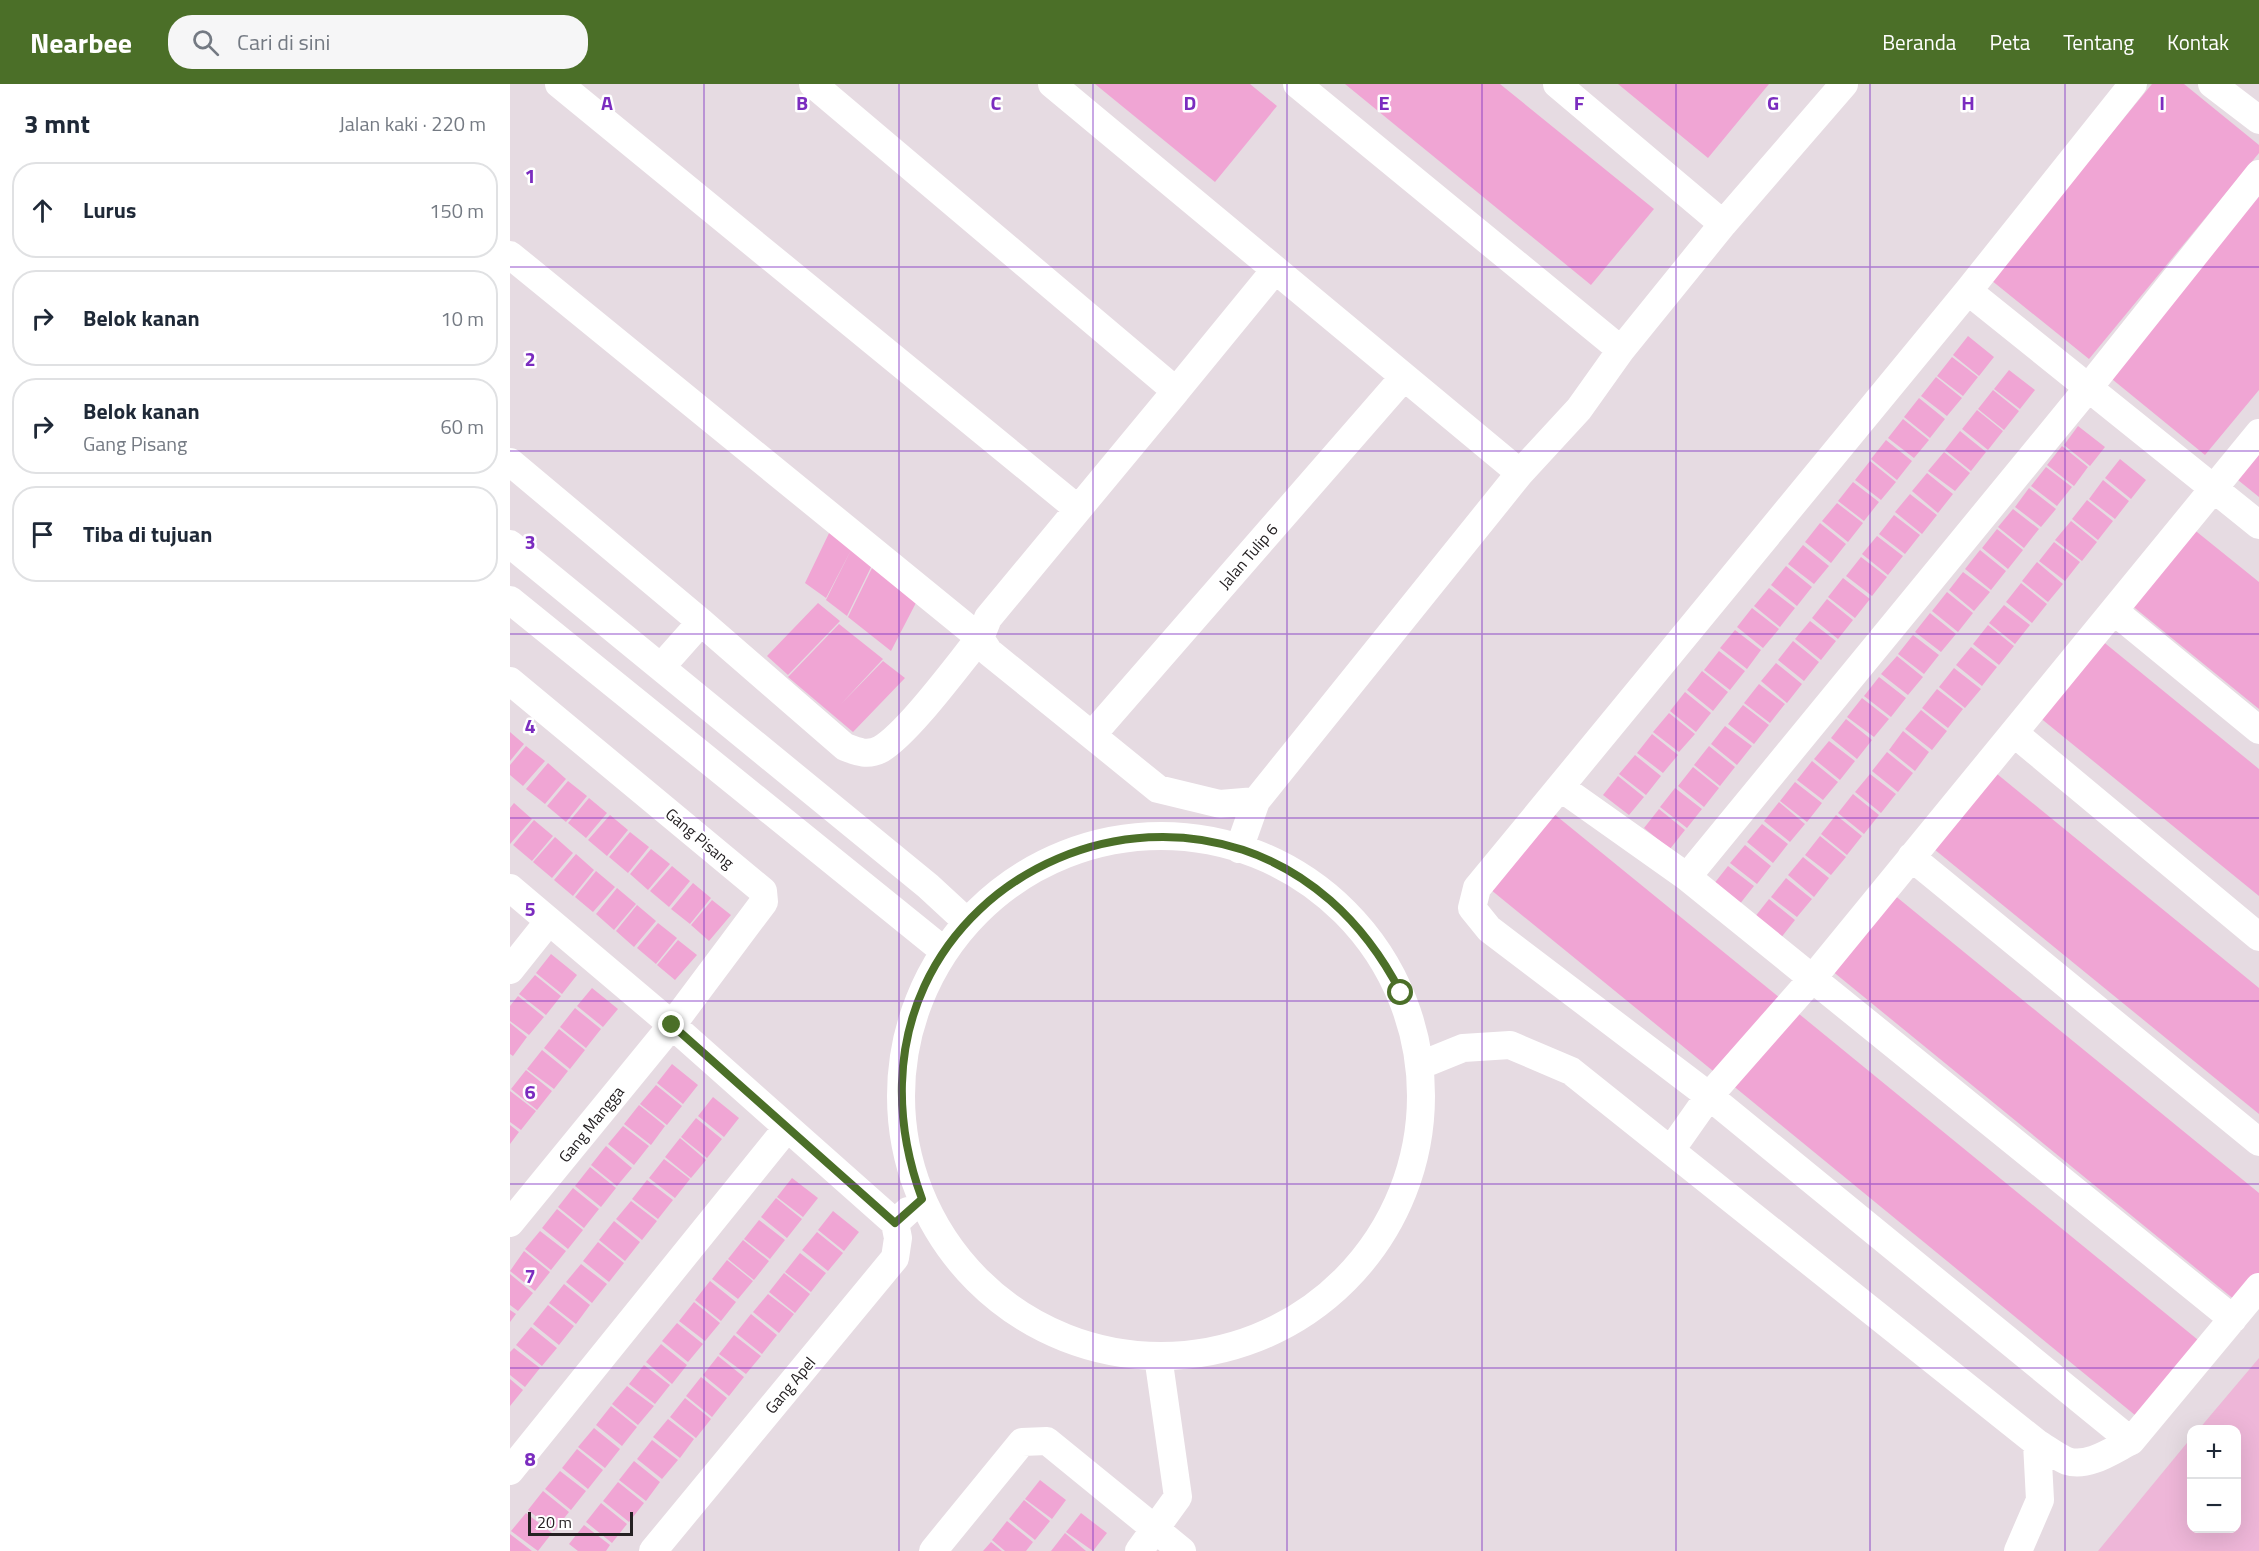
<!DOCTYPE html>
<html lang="id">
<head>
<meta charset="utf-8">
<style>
	body { margin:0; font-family:"Titillium Web",sans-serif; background:#f6f6f7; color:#1f2937 }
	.controls { position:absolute; right:18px; bottom:18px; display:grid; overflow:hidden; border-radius:12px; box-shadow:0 6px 24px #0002 }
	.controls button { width:54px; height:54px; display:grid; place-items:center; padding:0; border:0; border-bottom:2px solid #e0e1e3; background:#fff; color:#1f2937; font:30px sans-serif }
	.scale { position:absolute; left:18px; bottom:15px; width:105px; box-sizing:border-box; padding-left:6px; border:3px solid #252123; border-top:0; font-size:16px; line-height:21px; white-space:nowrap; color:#252123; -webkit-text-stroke:4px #fff; paint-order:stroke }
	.stop { position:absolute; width:18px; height:18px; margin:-14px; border:4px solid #4b6f28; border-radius:50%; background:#fff }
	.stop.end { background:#4b6f28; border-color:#fff; box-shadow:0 2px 6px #0008 }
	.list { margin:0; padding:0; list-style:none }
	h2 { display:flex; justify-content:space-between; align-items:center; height:78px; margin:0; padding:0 24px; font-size:26px }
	h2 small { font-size:20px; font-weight:400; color:#747a83 }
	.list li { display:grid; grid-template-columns:39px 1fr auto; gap:18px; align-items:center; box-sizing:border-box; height:96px; margin:0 12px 12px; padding:0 12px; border:2px solid #e0e1e3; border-radius:24px }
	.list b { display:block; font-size:22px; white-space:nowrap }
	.list p { margin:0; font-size:20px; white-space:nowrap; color:#747a83 }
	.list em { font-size:20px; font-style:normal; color:#747a83 }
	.icon { flex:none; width:33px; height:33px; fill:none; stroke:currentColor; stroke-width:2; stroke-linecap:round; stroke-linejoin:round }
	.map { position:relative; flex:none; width:1749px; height:1467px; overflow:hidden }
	header { display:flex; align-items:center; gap:36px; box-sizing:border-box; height:84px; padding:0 30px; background:#4b6f28; color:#fff }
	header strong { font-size:28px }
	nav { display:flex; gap:33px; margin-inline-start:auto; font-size:21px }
	.search { width:420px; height:54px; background:#f6f6f7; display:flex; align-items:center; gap:15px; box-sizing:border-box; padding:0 21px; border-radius:24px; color:#747a83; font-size:22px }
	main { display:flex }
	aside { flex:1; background:#fff }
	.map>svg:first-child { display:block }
</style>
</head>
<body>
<header>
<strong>Nearbee</strong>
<div class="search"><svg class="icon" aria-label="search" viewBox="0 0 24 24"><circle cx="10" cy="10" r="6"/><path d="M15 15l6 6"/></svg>Cari di sini</div>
<nav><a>Beranda</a><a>Peta</a><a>Tentang</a><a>Kontak</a></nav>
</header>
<main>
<aside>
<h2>3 mnt<small>Jalan kaki · 220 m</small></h2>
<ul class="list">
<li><svg class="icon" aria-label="ahead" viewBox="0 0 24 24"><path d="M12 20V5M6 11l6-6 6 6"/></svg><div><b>Lurus</b></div><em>150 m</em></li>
<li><svg class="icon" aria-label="right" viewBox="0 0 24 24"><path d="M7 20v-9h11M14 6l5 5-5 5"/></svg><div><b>Belok kanan</b></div><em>10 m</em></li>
<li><svg class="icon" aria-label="right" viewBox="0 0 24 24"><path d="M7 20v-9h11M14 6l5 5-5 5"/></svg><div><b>Belok kanan</b><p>Gang Pisang</p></div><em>60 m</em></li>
<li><svg class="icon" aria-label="arrive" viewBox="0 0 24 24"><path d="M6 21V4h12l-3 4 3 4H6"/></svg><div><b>Tiba di tujuan</b></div></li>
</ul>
</aside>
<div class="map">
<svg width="1749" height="1467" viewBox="0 0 1749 1467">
	<rect width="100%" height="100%" fill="#e6dbe2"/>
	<path fill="#eeb6d8" d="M 1749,1274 L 1749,1467 L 1588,1467 L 1681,1354 L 1682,1444 L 1726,1444 L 1726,1346 L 1689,1345 Z"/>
	<path fill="#f0a5d4" d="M 585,0 L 740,0 L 767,22 L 705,98 Z
		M 835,0 L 990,0 L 1144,125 L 1081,201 Z
		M 1108,0 L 1259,0 L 1198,74 Z
		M 1642,0 L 1674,0 L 1749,61 L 1749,69 L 1579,275 L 1481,196 Z
		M 1749,107 L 1749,306 L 1695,371 L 1597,291 Z
		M 1458,252 L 1484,273 L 1469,292 L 1443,271 Z
		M 1442,273 L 1468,293 L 1453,312 L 1427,292 Z
		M 1499,286 L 1525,306 L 1510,325 L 1484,305 Z
		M 1426,293 L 1452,314 L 1437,332 L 1411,312 Z
		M 1483,306 L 1509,327 L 1494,346 L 1468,325 Z
		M 1409,314 L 1435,335 L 1420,354 L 1394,333 Z
		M 1467,326 L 1493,347 L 1478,366 L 1452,345 Z
		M 1393,335 L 1419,356 L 1404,374 L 1378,354 Z
		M 1568,342 L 1595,363 L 1580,382 L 1554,361 Z
		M 1450,347 L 1476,368 L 1461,387 L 1435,366 Z
		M 1376,356 L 1402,377 L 1387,396 L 1361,375 Z
		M 1749,361 L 1749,413 L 1723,392 Z
		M 1552,362 L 1578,383 L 1564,402 L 1537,381 Z
		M 1434,368 L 1460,389 L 1445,407 L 1418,387 Z
		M 1610,375 L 1636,396 L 1621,415 L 1595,394 Z
		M 1360,377 L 1386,398 L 1371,416 L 1345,396 Z
		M 1536,383 L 1562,403 L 1547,422 L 1521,402 Z
		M 1417,389 L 1443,410 L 1428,429 L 1402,407 Z
		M 1593,396 L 1619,417 L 1605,435 L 1579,415 Z
		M 1343,398 L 1369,418 L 1354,437 L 1328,417 Z
		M 1519,404 L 1546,425 L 1531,443 L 1505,423 Z
		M 1400,410 L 1427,431 L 1412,450 L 1385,428 Z
		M 1577,416 L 1603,437 L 1588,456 L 1562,435 Z
		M 1327,419 L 1353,439 L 1338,458 L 1312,437 Z
		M 1503,425 L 1529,445 L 1514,464 L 1488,443 Z
		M 1384,431 L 1410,451 L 1395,470 L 1369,450 Z
		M 1561,437 L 1587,458 L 1572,477 L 1545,456 Z
		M 1310,439 L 1336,460 L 1321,479 L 1295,458 Z
		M 322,443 L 364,477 L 337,532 L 316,516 L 341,466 L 316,514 L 295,499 Z
		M 1682,444 L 1749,498 L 1749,625 L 1620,520 Z
		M 1487,445 L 1513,466 L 1498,485 L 1472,464 Z
		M 1367,452 L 1393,472 L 1378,491 L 1352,470 Z
		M 1544,458 L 1570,478 L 1555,497 L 1529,477 Z
		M 1293,461 L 1319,482 L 1304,500 L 1278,480 Z
		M 1470,466 L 1496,487 L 1481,506 L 1455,485 Z
		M 1351,473 L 1377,493 L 1362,512 L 1336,492 Z
		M 365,478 L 409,513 L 381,567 L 338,533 Z
		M 1527,478 L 1553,500 L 1538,518 L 1512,497 Z
		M 1276,482 L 1302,503 L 1287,522 L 1261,501 Z
		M 1453,488 L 1480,508 L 1464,527 L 1439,506 Z
		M 1333,494 L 1360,515 L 1345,534 L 1318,513 Z
		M 1511,499 L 1537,520 L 1522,539 L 1496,518 Z
		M 1259,504 L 1285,524 L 1270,543 L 1244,522 Z
		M 1437,508 L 1463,529 L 1448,548 L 1422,527 Z
		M 1317,515 L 1343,536 L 1328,555 L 1302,534 Z
		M 308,519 L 330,537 L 278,591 L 257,572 Z
		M 1494,521 L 1520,541 L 1505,560 L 1479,539 Z
		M 1242,524 L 1269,545 L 1253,564 L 1227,543 Z
		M 1420,529 L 1446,550 L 1431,568 L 1405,548 Z
		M 1300,537 L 1326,557 L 1311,576 L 1285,555 Z
		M 329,540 L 373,575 L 331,620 L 373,577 L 395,594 L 343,648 L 278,593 Z
		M 1478,541 L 1504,562 L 1489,581 L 1463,560 Z
		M 1225,546 L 1251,566 L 1237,585 L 1210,564 Z
		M 1403,551 L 1429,571 L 1414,590 L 1388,570 Z
		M 1585,551 L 1749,685 L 1749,812 L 1523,628 Z
		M 1283,557 L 1309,578 L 1294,597 L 1268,576 Z
		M 1461,563 L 1487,583 L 1472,602 L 1446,581 Z
		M 1209,567 L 1235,587 L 1220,606 L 1194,586 Z
		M 1387,572 L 1413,593 L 1398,611 L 1371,590 Z
		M 1266,579 L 1292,600 L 1277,619 L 1251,597 Z
		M 1444,584 L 1471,605 L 1455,624 L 1429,603 Z
		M 1192,587 L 1218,608 L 1203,627 L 1177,606 Z
		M 1369,593 L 1396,614 L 1381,633 L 1354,612 Z
		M 1249,600 L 1275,620 L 1260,639 L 1234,619 Z
		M 1427,605 L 1453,625 L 1438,644 L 1412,624 Z
		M 1175,608 L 1201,629 L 1186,648 L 1160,627 Z
		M 1352,614 L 1379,635 L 1364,653 L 1337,633 Z
		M 1233,621 L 1259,641 L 1244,660 L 1218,640 Z
		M 1411,626 L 1437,647 L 1422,666 L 1395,645 Z
		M 1159,629 L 1185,650 L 1169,668 L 1143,648 Z
		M 1336,635 L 1362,656 L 1347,675 L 1321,654 Z
		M 1215,642 L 1242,662 L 1227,681 L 1201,660 Z
		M 1393,647 L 1419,668 L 1405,687 L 1379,666 Z
		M 0,648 L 14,660 L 0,677 Z
		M 1142,650 L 1168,671 L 1153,689 L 1127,669 Z
		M 1319,657 L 1345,677 L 1330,696 L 1304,675 Z
		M 16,662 L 35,677 L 13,702 L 0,691 L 0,681 Z
		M 1199,662 L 1225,683 L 1210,702 L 1184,681 Z
		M 1377,668 L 1403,689 L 1388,708 L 1362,687 Z
		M 1125,671 L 1151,692 L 1136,711 L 1109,690 Z
		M 1302,677 L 1328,698 L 1313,716 L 1287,696 Z
		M 38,679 L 56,695 L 35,720 L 16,705 Z
		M 1183,683 L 1209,704 L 1194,723 L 1168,702 Z
		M 1481,685 L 1749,904 L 1749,1030 L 1419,761 Z
		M 1360,690 L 1386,710 L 1371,729 L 1345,708 Z
		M 1108,692 L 1134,713 L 1119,731 L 1093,711 Z
		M 58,697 L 77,712 L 56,738 L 37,722 Z
		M 1285,698 L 1312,719 L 1297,738 L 1270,717 Z
		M 1165,704 L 1192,725 L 1177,744 L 1150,723 Z
		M 1343,710 L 1369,731 L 1354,750 L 1328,729 Z
		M 79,714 L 97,729 L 76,754 L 58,739 Z
		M 1269,718 L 1295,740 L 1280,758 L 1254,737 Z
		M 4,719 L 22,735 L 0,760 L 0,724 Z
		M 1038,725 L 1270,914 L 1208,991 L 975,801 Z
		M 1149,725 L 1175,746 L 1160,765 L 1134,744 Z
		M 100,731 L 118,746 L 97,772 L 78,756 Z
		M 1326,731 L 1352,752 L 1337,771 L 1311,750 Z
		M 24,736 L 43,752 L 22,777 L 3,761 Z
		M 1252,740 L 1278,760 L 1263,779 L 1237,758 Z
		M 120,748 L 139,763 L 118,789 L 99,773 Z
		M 1310,752 L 1336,773 L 1321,791 L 1295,771 Z
		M 45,753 L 63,769 L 42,794 L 23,778 Z
		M 1235,761 L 1261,782 L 1247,800 L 1220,779 Z
		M 141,765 L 160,780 L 138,806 L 120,790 Z
		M 66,770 L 84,786 L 63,812 L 44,796 Z
		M 1293,773 L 1319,794 L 1304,813 L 1278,791 Z
		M 162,782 L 180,797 L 159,823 L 140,807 Z
		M 1218,782 L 1244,802 L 1229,821 L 1203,801 Z
		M 86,787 L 105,803 L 83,828 L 65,813 Z
		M 1276,794 L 1302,815 L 1287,833 L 1261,813 Z
		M 183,799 L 201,814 L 180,840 L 161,825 Z
		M 107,804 L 126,820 L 104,846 L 86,830 Z
		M 1383,810 L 1749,1109 L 1749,1198 L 1731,1221 L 1321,886 Z
		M 1259,815 L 1285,836 L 1270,855 L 1244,834 Z
		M 202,816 L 221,831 L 199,857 L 181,841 Z
		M 127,821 L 146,837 L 124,863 L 106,847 Z
		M 148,839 L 167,854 L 146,880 L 127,864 Z
		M 168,856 L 187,871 L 165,896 L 147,881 Z
		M 41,870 L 67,891 L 52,910 L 26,889 Z
		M 25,891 L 51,912 L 36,931 L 9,910 Z
		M 82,904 L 108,925 L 93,943 L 67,922 Z
		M 8,912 L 34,933 L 19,951 L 0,937 L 0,922 Z
		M 65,924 L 91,945 L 76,964 L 50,943 Z
		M 1283,925 L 1693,1260 L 1631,1336 L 1221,1000 Z
		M 0,939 L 17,953 L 3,972 L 0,970 Z
		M 49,945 L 75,966 L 60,985 L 34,964 Z
		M 32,966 L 58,987 L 44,1005 L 17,985 Z
		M 162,980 L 188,1001 L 173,1020 L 147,999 Z
		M 16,986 L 42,1007 L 27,1026 L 1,1005 Z
		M 146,1001 L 172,1022 L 157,1041 L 130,1020 Z
		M 0,1007 L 26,1027 L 11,1046 L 0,1038 Z
		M 203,1013 L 229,1034 L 214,1053 L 188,1032 Z
		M 129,1021 L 155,1042 L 141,1061 L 114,1040 Z
		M 186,1034 L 212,1055 L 197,1074 L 171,1053 Z
		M 0,1041 L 9,1048 L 0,1060 Z
		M 113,1042 L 139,1062 L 124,1081 L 98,1060 Z
		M 170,1054 L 196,1076 L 181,1094 L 155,1073 Z
		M 96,1062 L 122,1084 L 107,1102 L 81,1081 Z
		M 154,1075 L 180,1095 L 165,1114 L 139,1094 Z
		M 80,1083 L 106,1104 L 91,1123 L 65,1102 Z
		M 282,1094 L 308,1114 L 293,1133 L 267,1113 Z
		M 137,1096 L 163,1116 L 148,1135 L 122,1115 Z
		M 63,1104 L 89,1125 L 74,1144 L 48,1123 Z
		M 266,1114 L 292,1135 L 277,1154 L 251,1133 Z
		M 121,1117 L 147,1137 L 132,1156 L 106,1135 Z
		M 47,1125 L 73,1146 L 58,1165 L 32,1144 Z
		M 323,1127 L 349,1148 L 334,1167 L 308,1146 Z
		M 249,1136 L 275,1156 L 260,1175 L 234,1155 Z
		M 104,1137 L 130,1158 L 115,1177 L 89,1156 Z
		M 30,1147 L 56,1167 L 41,1186 L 15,1165 Z
		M 307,1148 L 333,1169 L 318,1187 L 292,1166 Z
		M 233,1156 L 259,1177 L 244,1196 L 218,1175 Z
		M 88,1158 L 114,1179 L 99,1198 L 73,1177 Z
		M 14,1167 L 40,1188 L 25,1207 L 0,1187 Z
		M 290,1169 L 316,1189 L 301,1208 L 275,1188 Z
		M 217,1176 L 243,1197 L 228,1215 L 202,1195 Z
		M 71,1180 L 97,1200 L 82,1219 L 56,1198 Z
		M 274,1189 L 300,1210 L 285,1229 L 259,1208 Z
		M 0,1190 L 23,1209 L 8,1227 L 0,1221 Z
		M 200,1197 L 226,1218 L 211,1237 L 185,1216 Z
		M 54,1200 L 80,1221 L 66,1240 L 39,1219 Z
		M 258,1210 L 284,1230 L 269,1249 L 243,1228 Z
		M 184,1218 L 210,1239 L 195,1257 L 169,1237 Z
		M 38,1221 L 64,1242 L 49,1261 L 23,1240 Z
		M 0,1226 L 6,1230 L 0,1238 Z
		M 241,1230 L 267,1251 L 252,1270 L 226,1249 Z
		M 167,1239 L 193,1260 L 178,1278 L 152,1257 Z
		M 21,1243 L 47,1264 L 32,1282 L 6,1261 Z
		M 224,1251 L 251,1272 L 236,1290 L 209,1270 Z
		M 151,1260 L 177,1281 L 162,1300 L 136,1278 Z
		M 4,1264 L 30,1284 L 15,1303 L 0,1291 L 0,1268 Z
		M 208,1272 L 234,1293 L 219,1312 L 193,1291 Z
		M 134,1281 L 160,1301 L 145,1320 L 119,1300 Z
		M 191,1293 L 217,1314 L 202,1333 L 176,1312 Z
		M 0,1295 L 13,1306 L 0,1322 Z
		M 117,1302 L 144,1322 L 128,1341 L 102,1320 Z
		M 175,1314 L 201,1335 L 186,1354 L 160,1333 Z
		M 101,1322 L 127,1343 L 112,1362 L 86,1341 Z
		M 158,1335 L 184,1355 L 170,1374 L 143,1353 Z
		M 84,1344 L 110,1365 L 95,1384 L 68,1363 Z
		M 142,1356 L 168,1376 L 152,1395 L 127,1375 Z
		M 67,1365 L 93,1386 L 78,1405 L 52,1384 Z
		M 124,1377 L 150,1398 L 136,1417 L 109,1396 Z
		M 50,1387 L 76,1407 L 61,1426 L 35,1405 Z
		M 530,1396 L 556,1416 L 542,1435 L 515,1415 Z
		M 108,1398 L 134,1419 L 119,1438 L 93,1417 Z
		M 33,1407 L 59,1428 L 44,1447 L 18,1426 Z
		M 514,1416 L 540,1437 L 525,1456 L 499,1435 Z
		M 91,1419 L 117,1440 L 102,1459 L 76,1438 Z
		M 16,1429 L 42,1449 L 28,1467 L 1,1447 Z
		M 571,1429 L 597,1449 L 583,1467 L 556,1448 Z
		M 497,1437 L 523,1458 L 516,1467 L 495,1467 L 482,1456 Z
		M 74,1441 L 100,1461 L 96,1467 L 68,1467 L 59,1460 Z
		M 555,1449 L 576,1467 L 541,1467 Z
		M 0,1450 L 22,1467 L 0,1467 Z
		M 481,1458 L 492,1467 L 473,1467 Z"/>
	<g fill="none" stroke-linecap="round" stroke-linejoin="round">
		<path stroke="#fff" stroke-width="28" d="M 49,0 L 568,425
			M 303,0 L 666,307 L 765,186
			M 542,0 L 1010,389
			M 787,0 L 1111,266
			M 1047,0 L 1213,140
			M 1623,0 L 1458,207 L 967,804 L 962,824 L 979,845 L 1199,1012 L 1621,1357 L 1749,1203
			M 1702,0 L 1749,36
			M 0,171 L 470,554 C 447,582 399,648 371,665 C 358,672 348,668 335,663 L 191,538 L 0,378
			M 1458,207 L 1749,441
			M 666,307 L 478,534 L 470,554 L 479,568 L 648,705 L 710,720 L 746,717
			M 0,460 L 418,802 L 457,838
			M 0,516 L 434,867
			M 1604,527 L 1749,646
			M 151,583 L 191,538
			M 0,597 L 253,807 L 254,818 L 162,941 L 0,1139
			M 1504,649 L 1749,853
			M 582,651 L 894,293
			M 1050,703 L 1177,793 L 1723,1235
			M391 1012a260 260 0 1 1 520 0a260 260 0 1 1-520 0Z
			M 729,765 L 746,717 L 1010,389 L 1069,325 L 1111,266 L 1213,140 L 1334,0
			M 1401,773 L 1749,1058
			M 1177,793 L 1579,303 L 1749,90
			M 0,804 L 162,941 L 385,1139
			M 0,886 L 39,837
			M 911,981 L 953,964 L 1000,961 L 1061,987 L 1527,1359 C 1537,1365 1547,1373 1557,1377 C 1578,1384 1603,1366 1621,1357
			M 1161,1066 L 1199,1012 L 1302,895 L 1749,349
			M 0,1387 L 277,1044
			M 143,1467 L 385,1174 L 388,1154 L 385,1139 L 398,1127
			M 423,1467 L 512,1358 L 537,1357 L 672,1467
			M 629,1467 L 668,1413 L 648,1272
			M 1508,1467 L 1530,1416 L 1527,1359"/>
	</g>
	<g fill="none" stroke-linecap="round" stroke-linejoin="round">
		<path stroke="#4b6f28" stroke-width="8" d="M 162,941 L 385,1139 L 412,1115 C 293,789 733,602 891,909"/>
	</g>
	<path fill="none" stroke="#7b2cbf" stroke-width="1.5" stroke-opacity="0.55" d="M 194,0 L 194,1467M 389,0 L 389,1467M 583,0 L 583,1467M 777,0 L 777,1467M 972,0 L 972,1467M 1166,0 L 1166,1467M 1360,0 L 1360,1467M 1555,0 L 1555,1467M 0,183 L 1749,183M 0,367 L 1749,367M 0,550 L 1749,550M 0,734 L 1749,734M 0,917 L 1749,917M 0,1100 L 1749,1100M 0,1284 L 1749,1284"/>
	<g text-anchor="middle" stroke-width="5" stroke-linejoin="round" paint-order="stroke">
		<g font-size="16" fill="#252123" stroke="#fff">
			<text transform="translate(738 472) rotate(-49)" y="6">Jalan Tulip 6</text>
			<text transform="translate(190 754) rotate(40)" y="6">Gang Pisang</text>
			<text transform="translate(81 1040) rotate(-51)" y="6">Gang Mangga</text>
			<text transform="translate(280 1301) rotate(-50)" y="6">Gang Apel</text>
		</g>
	</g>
	<g font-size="20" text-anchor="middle" font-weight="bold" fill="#7b2cbf" stroke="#fff" stroke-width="5" stroke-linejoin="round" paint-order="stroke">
		<text x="97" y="26">A</text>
		<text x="292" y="26">B</text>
		<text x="486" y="26">C</text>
		<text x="680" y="26">D</text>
		<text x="874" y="26">E</text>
		<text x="1069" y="26">F</text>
		<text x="1263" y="26">G</text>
		<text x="1458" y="26">H</text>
		<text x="1652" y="26">I</text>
		<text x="20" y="99">1</text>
		<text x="20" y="282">2</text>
		<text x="20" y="465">3</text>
		<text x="20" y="649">4</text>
		<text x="20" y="832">5</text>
		<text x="20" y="1015">6</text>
		<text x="20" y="1199">7</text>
		<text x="20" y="1382">8</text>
	</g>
</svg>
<div class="controls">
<button>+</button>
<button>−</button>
</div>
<div class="scale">20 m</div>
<div class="stop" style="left:891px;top:909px"></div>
<div class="stop end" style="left:162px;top:941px"></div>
</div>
</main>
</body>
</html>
